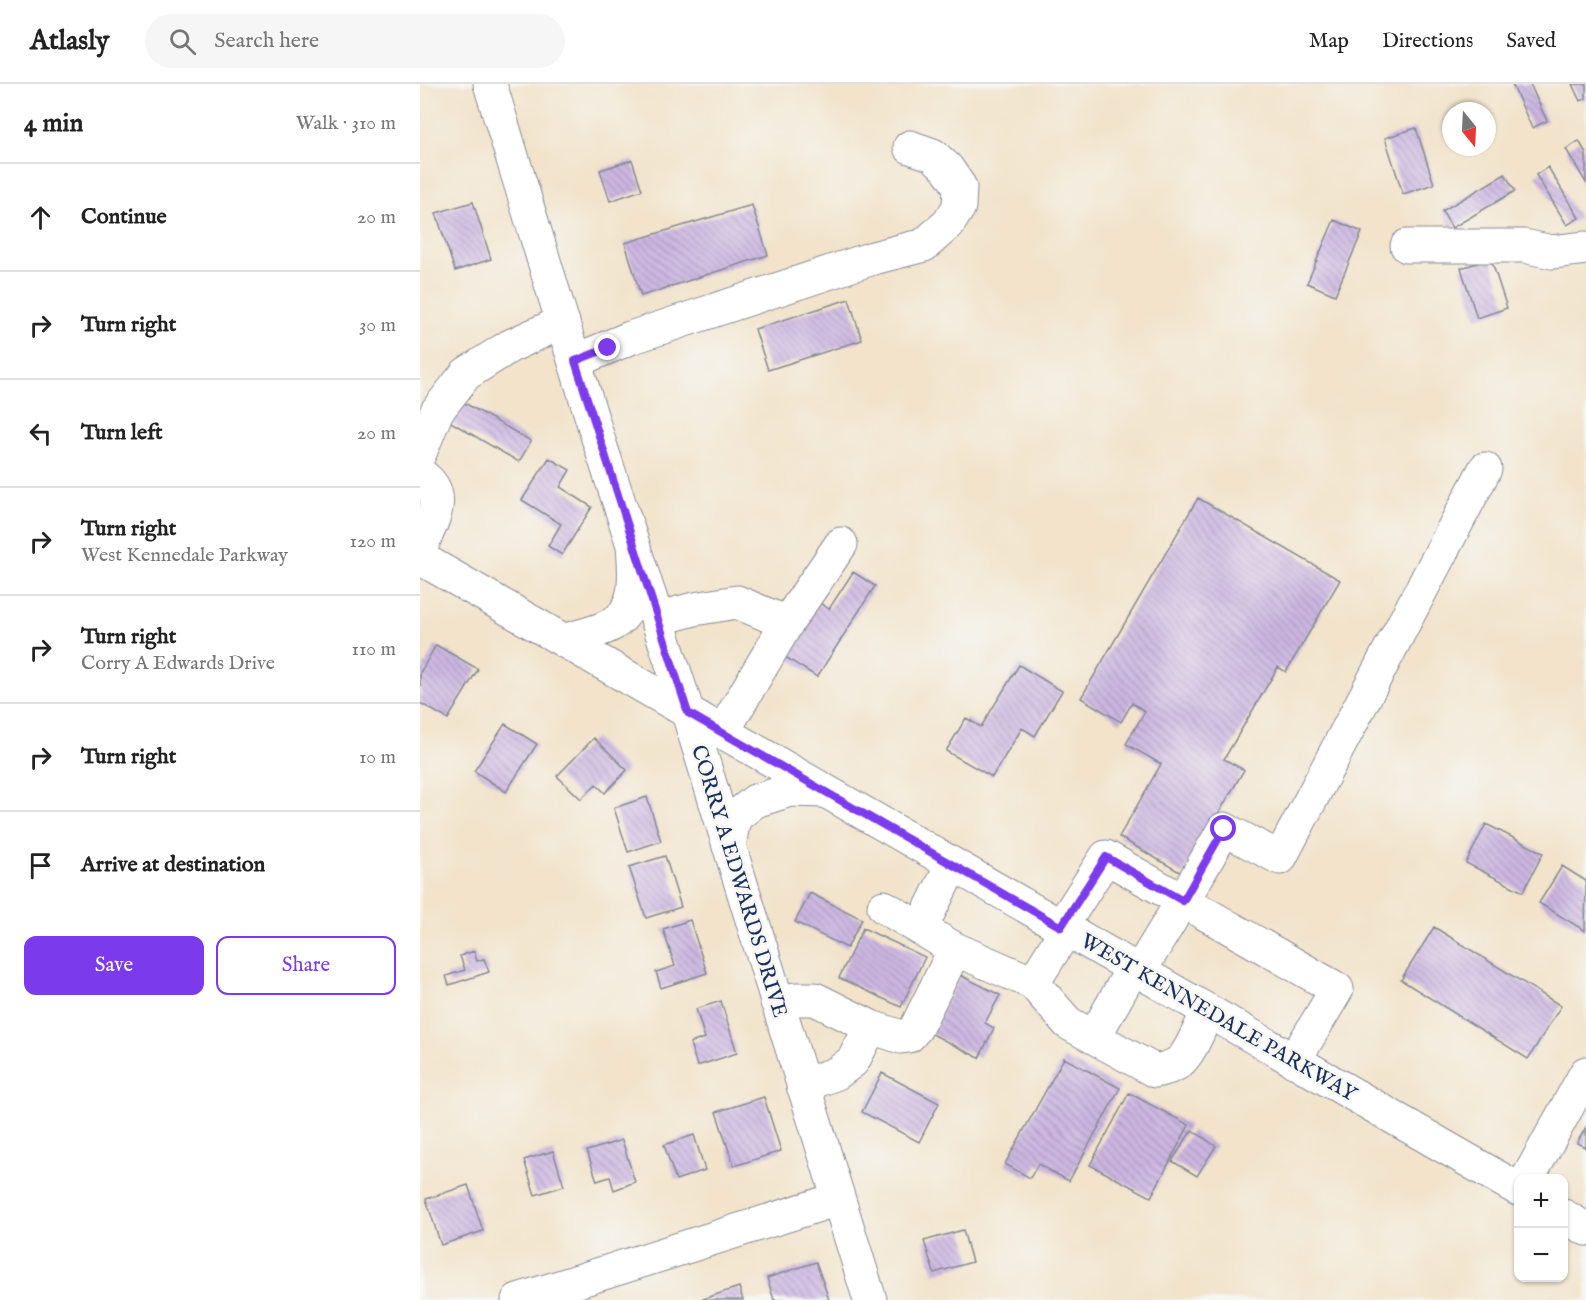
<!DOCTYPE html>
<html lang="en">
<head>
<meta charset="utf-8">
<style>
	body { margin:0; font-family:"IM FELL English",serif; background:#f6f6f6; color:#222 }
	.controls { position:absolute; right:18px; bottom:18px; display:grid; overflow:hidden; border-radius:12px; box-shadow:0 2px 4px #0004 }
	.controls button { width:54px; height:54px; display:grid; place-items:center; padding:0; border:0; border-bottom:2px solid #e0e0e0; background:#fff; color:#222; font:30px sans-serif }
	.compass { position:absolute; left:1022px; top:18px; width:54px; height:54px; border-radius:50%; background:#fff; box-shadow:0 2px 4px #0004; rotate:162deg }
	.stop { position:absolute; width:18px; height:18px; margin:-14px; border:4px solid #7c3aed; border-radius:50%; background:#fff }
	.stop.end { background:#7c3aed; border-color:#fff; box-shadow:0 2px 6px #0008 }
	.list { margin:0; padding:0; list-style:none }
	h2 { display:flex; justify-content:space-between; align-items:center; height:78px; margin:0; padding:0 24px; font-size:26px }
	h2 small { font-size:20px; font-weight:400; color:#767676 }
	.list li { display:grid; grid-template-columns:39px 1fr auto; gap:18px; align-items:center; box-sizing:border-box; height:108px; padding:0 24px; border-top:2px solid #e0e0e0 }
	.list b { display:block; font-size:22px; white-space:nowrap }
	.list p { margin:0; font-size:20px; white-space:nowrap; color:#767676 }
	.list em { font-size:20px; font-style:normal; color:#767676 }
	.actions { display:flex; gap:12px; padding:18px 24px }
	.actions a { flex:1; padding:14px 0; border:2px solid #7c3aed; border-radius:12px; text-align:center; font-size:21px; color:#7c3aed }
	.actions .main { background:#7c3aed; color:#fff }
	.icon { flex:none; width:33px; height:33px; fill:none; stroke:currentColor; stroke-width:2; stroke-linecap:round; stroke-linejoin:round }
	.map { position:relative; flex:none; width:1166px; height:1216px; overflow:hidden }
	header { display:flex; align-items:center; gap:36px; box-sizing:border-box; height:84px; padding:0 30px; background:#fff; border-bottom:2px solid #e0e0e0 }
	header strong { font-size:28px }
	nav { display:flex; gap:33px; margin-inline-start:auto; font-size:21px }
	.search { width:420px; height:54px; background:#f6f6f6; display:flex; align-items:center; gap:15px; box-sizing:border-box; padding:0 21px; border-radius:33px; color:#767676; font-size:22px }
	main { display:flex }
	aside { flex:1; background:#fff }
	.map>svg:first-child { display:block }
</style>
</head>
<body>
<header>
<strong>Atlasly</strong>
<div class="search"><svg class="icon" aria-label="search" viewBox="0 0 24 24"><circle cx="10" cy="10" r="6"/><path d="M15 15l6 6"/></svg>Search here</div>
<nav><a>Map</a><a>Directions</a><a>Saved</a></nav>
</header>
<main>
<aside>
<h2>4 min<small>Walk · 310 m</small></h2>
<ul class="list">
<li><svg class="icon" aria-label="ahead" viewBox="0 0 24 24"><path d="M12 20V5M6 11l6-6 6 6"/></svg><div><b>Continue</b></div><em>20 m</em></li>
<li><svg class="icon" aria-label="right" viewBox="0 0 24 24"><path d="M7 20v-9h11M14 6l5 5-5 5"/></svg><div><b>Turn right</b></div><em>30 m</em></li>
<li><svg class="icon" aria-label="left" viewBox="0 0 24 24"><path d="M17 20v-9H6M10 6l-5 5 5 5"/></svg><div><b>Turn left</b></div><em>20 m</em></li>
<li><svg class="icon" aria-label="right" viewBox="0 0 24 24"><path d="M7 20v-9h11M14 6l5 5-5 5"/></svg><div><b>Turn right</b><p>West Kennedale Parkway</p></div><em>120 m</em></li>
<li><svg class="icon" aria-label="right" viewBox="0 0 24 24"><path d="M7 20v-9h11M14 6l5 5-5 5"/></svg><div><b>Turn right</b><p>Corry A Edwards Drive</p></div><em>110 m</em></li>
<li><svg class="icon" aria-label="right" viewBox="0 0 24 24"><path d="M7 20v-9h11M14 6l5 5-5 5"/></svg><div><b>Turn right</b></div><em>10 m</em></li>
<li><svg class="icon" aria-label="arrive" viewBox="0 0 24 24"><path d="M6 21V4h12l-3 4 3 4H6"/></svg><div><b>Arrive at destination</b></div></li>
</ul>
<div class="actions"><a class="main">Save</a><a>Share</a></div>
</aside>
<div class="map">
<svg width="1166" height="1216" viewBox="0 0 1166 1216">
	<defs>
		<pattern id="building-back-hatch" width="6" height="6" patternUnits="userSpaceOnUse" patternTransform="scale(1.5)"><rect width="6" height="6" fill="#cdb7e2"/><path d="M-1 5l2 2M0 0l6 6M5-1l2 2" fill="none" stroke="#a695ba"/></pattern>
	</defs>
	<rect width="100%" height="100%" fill="#f6f6f2"/>
	<filter id="ink" filterUnits="userSpaceOnUse"><feTurbulence type="fractalNoise" baseFrequency=".0167" numOctaves="2"/><feDisplacementMap in="SourceGraphic" scale="12" xChannelSelector="R" yChannelSelector="G"/><feConvolveMatrix kernelMatrix="1 2 1 2 8 2 1 2 1" color-interpolation-filters="sRGB"/></filter>
	<filter id="wash" filterUnits="userSpaceOnUse"><feTurbulence type="fractalNoise" baseFrequency=".008" numOctaves="4" result="noise"/><feDisplacementMap in="SourceGraphic" scale="24" xChannelSelector="R" yChannelSelector="G"/><feGaussianBlur stdDeviation="1.35" result="paint"/><feColorMatrix in="noise" values="0 0 0 0 0 0 0 0 0 0 0 0 0 0 0 0 0 1.4 0 .05"/><feComposite in="paint" operator="in"/></filter>
	<g filter="url(#wash)">
		<rect width="100%" height="100%" fill="#f2e3ca"/>
		<g id="blocks">
			<path fill="url(#building-back-hatch)" d="M 1092,0 L 1110,0 L 1127,37 L 1112,44 Z
				M 1152,0 L 1166,0 L 1166,15 L 1160,17 Z
				M 996,44 L 1014,100 L 983,110 L 965,54 Z
				M 1159,57 L 1166,69 L 1166,99 L 1146,65 Z
				M 212,76 L 222,106 L 190,117 L 180,86 Z
				M 1128,83 L 1159,134 L 1147,141 L 1116,91 Z
				M 1085,90 L 1095,107 L 1032,144 L 1022,127 Z
				M 53,118 L 71,175 L 35,187 L 16,129 Z
				M 332,121 L 348,171 L 221,212 L 205,159 Z
				M 914,136 L 942,148 L 915,211 L 887,199 Z
				M 1071,175 L 1087,224 L 1057,234 L 1041,184 Z
				M 429,215 L 442,256 L 348,286 L 335,245 Z
				M 41,317 L 111,357 L 99,378 L 29,337 Z
				M 129,374 L 150,386 L 140,403 L 172,423 L 142,471 L 128,462 L 141,440 L 102,416 Z
				M 778,414 L 920,496 L 866,588 L 858,583 L 804,675 L 824,686 L 763,790 L 699,753 L 741,680 L 706,660 L 725,627 L 712,619 L 701,638 L 661,614 Z
				M 433,488 L 455,502 L 397,593 L 362,571 L 397,517 L 409,525 Z
				M 16,561 L 58,585 L 28,635 L 0,619 L 0,589 Z
				M 599,581 L 642,607 L 615,652 L 602,644 L 572,693 L 526,667 L 546,634 L 561,643 Z
				M 85,640 L 117,660 L 86,708 L 54,687 Z
				M 174,654 L 207,686 L 185,709 L 176,700 L 161,715 L 137,692 Z
				M 227,713 L 241,757 L 208,768 L 194,724 Z
				M 1066,740 L 1123,769 L 1103,808 L 1046,779 Z
				M 245,772 L 261,823 L 226,834 L 209,783 Z
				M 1142,782 L 1166,797 L 1165,847 L 1119,819 Z
				M 390,809 L 442,835 L 427,864 L 375,838 Z
				M 270,836 L 287,889 L 241,904 L 236,888 L 255,882 L 243,845 Z
				M 1014,843 L 1141,922 L 1108,975 L 981,896 Z
				M 443,844 L 505,873 L 481,923 L 419,894 Z
				M 54,867 L 57,877 L 64,875 L 69,888 L 29,901 L 26,892 L 45,886 L 40,872 Z
				M 540,891 L 580,911 L 565,939 L 574,944 L 559,974 L 510,949 Z
				M 301,917 L 317,969 L 277,982 L 270,959 L 285,954 L 276,925 Z
				M 644,974 L 700,1004 L 649,1097 L 618,1080 L 610,1094 L 585,1080 Z
				M 462,989 L 519,1019 L 499,1058 L 442,1028 Z
				M 709,1009 L 769,1041 L 731,1113 L 670,1081 Z
				M 344,1013 L 361,1067 L 314,1082 L 296,1028 Z
				M 1166,1043 L 1166,1064 L 1157,1059 Z
				M 772,1046 L 796,1062 L 777,1092 L 752,1077 Z
				M 274,1051 L 285,1086 L 256,1096 L 244,1061 Z
				M 202,1056 L 215,1098 L 194,1106 L 190,1093 L 177,1097 L 167,1067 Z
				M 133,1067 L 144,1102 L 115,1111 L 104,1076 Z
				M 48,1101 L 63,1147 L 21,1161 L 6,1115 Z
				M 543,1146 L 552,1178 L 514,1189 L 504,1157 Z
				M 396,1178 L 409,1216 L 354,1216 L 347,1194 Z
				M 319,1203 L 323,1216 L 280,1216 Z"/>
		</g>
	</g>
	<g filter="url(#ink)">
		<use href="#blocks" fill-opacity="0" stroke="#868994" stroke-width="1.5"/>
		<g fill="none" stroke-linecap="round" stroke-linejoin="round">
			<defs>
				<path id="minor" d="M 70,0 L 177,351 L 268,629 L 450,1216
					M 987,162 L 1104,162 L 1132,168 L 1166,164
					M 155,277 L 210,254 L 453,174 L 504,161 L 528,140 L 539,123 L 540,103 L 527,84 L 513,71 L 490,63
					M 0,369 L 17,327 L 46,290 L 90,262 L 143,238
					M 0,390 C 31,411 11,438 0,465
					M 237,535 L 274,525 L 317,518 L 367,539 L 421,460
					M 302,649 L 367,539
					M 641,843 L 686,773 L 917,905 L 874,977
					M 501,844 L 532,781
					M 535,865 L 613,899 L 648,939 L 735,987 C 743,985 751,984 758,979 C 770,971 781,941 788,927
					M 719,888 L 775,796 L 804,745 L 860,774 L 1065,385
					M 613,899 L 646,846
					M 357,918 L 375,915 L 395,915 L 451,943 L 433,977 L 417,989 L 383,1002
					M 451,943 L 481,953 L 489,952 L 496,944 L 535,865 L 464,823
					M 674,953 L 713,884
					M 1108,1094 L 1166,989
					M 98,1216 L 418,1115"/>
				<path id="major" d="M 0,474 L 1098,1105
					M 144,557 C 158,552 175,549 189,542 C 220,528 215,489 213,461
					M 309,762 L 314,734 L 335,717 L 370,706 L 404,707
					M 1144,1132 L 1166,1145"/>
			</defs>
			<use href="#minor" stroke="#868994" stroke-width="35"/>
			<use href="#major" stroke="#868994" stroke-width="35"/>
			<use href="#minor" stroke="#fff" stroke-width="33"/>
			<use href="#major" stroke="#fff" stroke-width="33"/>
		</g>
	</g>
	<g fill="none" stroke-linecap="round" stroke-linejoin="round" filter="url(#ink)">
		<path stroke="#7c3aed" stroke-width="8" d="M 188,264 L 155,277 L 268,629 L 641,843 L 686,773 L 763,817 L 804,745"/>
	</g>
	<g text-anchor="middle" stroke-width="5" stroke-linejoin="round" paint-order="stroke">
		<g font-size="21" fill="#1b2f5e" stroke="#f6f6f2">
			<text transform="translate(320 797) rotate(73)" y="7">CORRY A EDWARDS DRIVE</text>
			<text transform="translate(799 933) rotate(30)" y="7">WEST KENNEDALE PARKWAY</text>
		</g>
	</g>
</svg>
<div class="controls">
<button>+</button>
<button>−</button>
</div>
<svg class="compass" viewBox="-18 -18 36 36"><path d="M0-13l5 13h-10z" fill="#e53935"/><path d="M0 13l5-13h-10z" fill="#767676"/></svg>
<div class="stop" style="left:804px;top:745px"></div>
<div class="stop end" style="left:188px;top:264px"></div>
</div>
</main>
</body>
</html>
